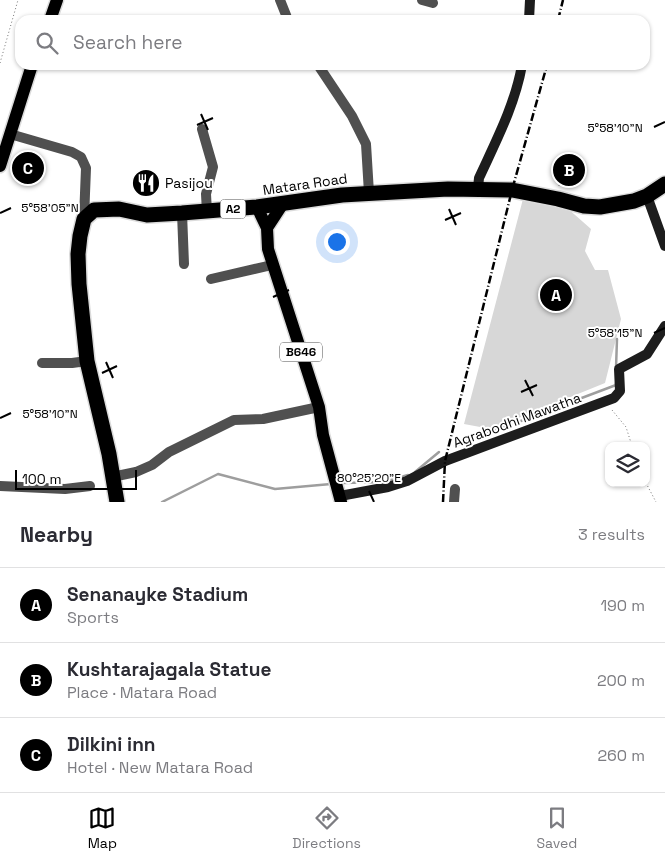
<!DOCTYPE html>
<html lang="en">
<head>
<meta charset="utf-8">
<style>
	body { margin:0; font-family:"Space Grotesk",sans-serif; background:#f7f7f7; color:#2b2b33 }
	.controls { position:absolute; right:15px; bottom:15px; display:grid; overflow:hidden; border-radius:10px; box-shadow:0 1px 4px #0004 }
	.controls button { width:45px; height:45px; display:grid; place-items:center; padding:0; border:0; border-bottom:1px solid #e1e1e2; background:#fff; color:#2b2b33; font:25px sans-serif }
	.scale { position:absolute; left:15px; bottom:12px; width:122px; box-sizing:border-box; padding-left:5px; border:2px solid #000; border-top:0; font-size:14px; line-height:18px; white-space:nowrap; color:#000; -webkit-text-stroke:4px #fff; paint-order:stroke }
	.you { position:absolute; left:336px; top:241px; width:18px; height:18px; margin:-12px; border:4px solid #fff; border-radius:50%; background:#1a73e8; box-shadow:0 0 0 8px #1a73e833 }
	.badge { display:grid; place-items:center; width:32px; height:32px; border-radius:50%; background:#000; color:#fff; font-size:16px; font-weight:700 }
	.pin { position:absolute; translate:-50% -50%; border:2px solid #fff; box-shadow:0 1px 5px #0006 }
	.list { margin:0; padding:0; list-style:none }
	h2 { display:flex; justify-content:space-between; align-items:center; height:65px; margin:0; padding:0 20px; font-size:21px }
	h2 small { font-size:16px; font-weight:400; color:#7c7c81 }
	.list li { display:grid; grid-template-columns:32px 1fr auto; gap:15px; align-items:center; box-sizing:border-box; height:75px; padding:0 20px; border-top:1px solid #e1e1e2 }
	.list b { display:block; font-size:19px; white-space:nowrap }
	.list p { margin:0; font-size:16px; white-space:nowrap; color:#7c7c81 }
	.list em { font-size:16px; font-style:normal; color:#7c7c81 }
	.icon { flex:none; width:28px; height:28px; fill:none; stroke:currentColor; stroke-width:2; stroke-linecap:round; stroke-linejoin:round }
	.map { position:relative; flex:none; width:665px; height:502px; overflow:hidden }
	.search { position:absolute; background:#fff; box-shadow:0 1px 4px #0004; left:15px; right:15px; top:15px; height:55px; display:flex; align-items:center; gap:12px; box-sizing:border-box; padding:0 18px; border-radius:15px; color:#7c7c81; font-size:19px }
	.sheet { height:290px; background:#fff }
	nav { display:flex; justify-content:space-around; align-items:center; box-sizing:border-box; height:70px; border-top:1px solid #e1e1e2; background:#fff; font-size:14px; color:#7c7c81 }
	nav a { display:grid; justify-items:center; gap:2px }
	nav .on { color:#000 }
	.map>svg:first-child { display:block }
</style>
</head>
<body>
<div class="map">
<svg width="665" height="502" viewBox="0 0 665 502">
	<rect width="100%" height="100%" fill="#fff"/>
	<path fill="#d7d7d7" d="M 523,199 L 566,207 L 591,229 L 585,251 L 595,270 L 608,270 L 621,319 L 605,383 L 491,429 L 464,424 Z"/>
	<g fill="none" stroke-linecap="round" stroke-linejoin="round">
		<path stroke="#9e9e9e" stroke-width="2.5" d="M 616,368 L 617,339
			M 455,446 L 616,385 L 616,383
			M 415,472 L 439,452
			M 344,483 L 382,482 L 408,475
			M 162,502 L 218,474 L 275,489 L 331,484"/>
		<defs>
			<path id="primary" d="M 50,20 L 57,0
				M 0,166 L 32,65
				M 284,202 L 267,228 L 268,249 L 319,407 L 323,435 L 341,502
				M 257,207 L 267,228"/>
			<path id="highway" d="M 117,502 L 109,454 L 87,361 L 79,284 L 78,254 L 80,236 L 84,219 L 94,210 L 119,209 L 147,215 L 182,213 L 257,207 L 342,195 L 448,189 L 512,190 L 558,199 L 584,206 L 600,207 L 634,201 L 647,196 L 665,184"/>
		</defs>
		<use href="#primary" stroke="#dbdbdb" stroke-width="15"/>
		<use href="#highway" stroke="#dbdbdb" stroke-width="18"/>
		<path stroke="#727272" stroke-width="1" stroke-dasharray="1 2.5" stroke-linecap="butt" d="M 0,63 L 18,0
			M 559,186 L 560,180 L 566,167
			M 612,410 L 626,427 L 632,446
			M 646,483 L 656,502"/>
		<path stroke="#505050" stroke-width="10" d="M 280,0 L 288,20
			M 422,0 L 433,3
			M 318,65 L 352,116 L 366,144 L 369,193
			M 202,129 L 213,167 L 206,194 L 207,212
			M 10,134 L 72,152 L 81,157 L 86,168 L 84,219
			M 182,213 L 184,264
			M 211,279 L 272,265
			M 42,363 L 72,363 L 87,361
			M 112,477 L 136,472 L 152,465 L 169,452 L 234,420 L 263,419 L 319,407
			M 0,486 L 65,489 L 90,486
			M 454,502 L 455,489"/>
		<path stroke="#1d1d1d" stroke-width="10" d="M 529,20 L 530,0
			M 478,188 L 479,178 C 496,141 515,105 522,65
			M 647,196 L 665,246
			M 340,496 L 388,487 L 407,481 L 445,461 L 614,398 L 620,391 L 619,369 L 647,354 L 665,326"/>
		<use href="#primary" stroke="#000" stroke-width="12"/>
		<use href="#highway" stroke="#000" stroke-width="15"/>
		<path stroke="#000" stroke-width="2.5" stroke-dasharray="8 2.5 1 2.5" stroke-linecap="butt" d="M 558,20 L 563,0
			M 443,502 L 445,461 L 512,190 L 547,65"/>
	</g>
	<path fill="none" stroke="#000" stroke-width="2" d="M 201,114 L 208,130M 197,125 L 213,118M 654,127 L 665,122M 449,209 L 456,225M 0,213 L 11,208M 445,220 L 461,213M 278,285 L 285,301M 273,297 L 289,290M 654,333 L 665,328M 106,362 L 113,378M 102,373 L 117,366M 525,380 L 533,396M 521,392 L 537,385M 0,418 L 11,413M 369,491 L 374,502"/>
	<defs>
		<symbol id="restaurant-disc" viewBox="-11 -11 22 22"><circle r="9.5" fill="#000" stroke="#fff"/><path d="M-5-6h1v4h1v-4h1v4h1v-4h1v5L-1.5 .5V6h-2V.5L-5-1ZM5-6V6H3V1.5H1.5Q1.5-4 5-6Z" fill="#fff"/></symbol>
	</defs>
	<g fill-rule="evenodd">
		<use href="#restaurant-disc" x="130" y="167" width="32" height="32"/>
	</g>
	<g text-anchor="middle" stroke-width="4" stroke-linejoin="round" paint-order="stroke">
		<g fill="#fff" stroke="#4c4c4c" stroke-width="1">
			<rect x="220.5" y="199.5" width="25" height="19" rx="4"/>
			<rect x="280" y="342.5" width="42" height="19" rx="4"/>
		</g>
		<g font-size="12" font-weight="bold" fill="#000">
			<text x="233" y="213">A2</text>
			<text x="301" y="356">B646</text>
		</g>
		<g font-size="14" fill="#000" stroke="#fff" text-anchor="start">
			<text x="165" y="188">Pasijou</text>
		</g>
		<g font-size="14" fill="#000" stroke="#fff">
			<text transform="translate(305 184) rotate(-8)" y="5">Matara Road</text>
			<text transform="translate(517 420) rotate(-20)" y="5">Agrabodhi Mawatha</text>
		</g>
	</g>
	<g font-size="12" text-anchor="middle" fill="#000" stroke="#fff" stroke-width="4" stroke-linejoin="round" paint-order="stroke">
		<text x="615" y="132">5°58'10"N</text>
		<text x="50" y="212">5°58'05"N</text>
		<text x="615" y="337">5°58'15"N</text>
		<text x="50" y="418">5°58'10"N</text>
		<text x="369" y="482">80°25'20"E</text>
	</g>
</svg>
<div class="controls">
<button><svg class="icon" aria-label="layers" viewBox="0 0 24 24"><path d="M12 4l9 5-9 5-9-5zM3 14l9 5 9-5"/></svg></button>
</div>
<div class="scale">100 m</div>
<div class="you"></div>
<div class="pin badge" style="left:556px;top:295px">A</div>
<div class="pin badge" style="left:569px;top:170px">B</div>
<div class="pin badge" style="left:28px;top:168px">C</div>
<div class="search"><svg class="icon" aria-label="search" viewBox="0 0 24 24"><circle cx="10" cy="10" r="6"/><path d="M15 15l6 6"/></svg>Search here</div>
</div>
<section class="sheet">
<h2>Nearby<small>3 results</small></h2>
<ul class="list">
<li><span class="badge">A</span><div><b>Senanayke Stadium</b><p>Sports</p></div><em>190 m</em></li>
<li><span class="badge">B</span><div><b>Kushtarajagala Statue</b><p>Place · Matara Road</p></div><em>200 m</em></li>
<li><span class="badge">C</span><div><b>Dilkini inn</b><p>Hotel · New Matara Road</p></div><em>260 m</em></li>
</ul>
</section>
<nav>
<a class="on"><svg class="icon" aria-label="map" viewBox="0 0 24 24"><path d="M3 6l6-2 6 2 6-2v14l-6 2-6-2-6 2zM9 4v14M15 6v14"/></svg>Map</a>
<a><svg class="icon" aria-label="directions" viewBox="0 0 24 24"><path d="M12 3l9 9-9 9-9-9zM9 14v-3h6M13 9l2 2-2 2"/></svg>Directions</a>
<a><svg class="icon" aria-label="saved" viewBox="0 0 24 24"><path d="M7 4h10v16l-5-4-5 4z"/></svg>Saved</a>
</nav>
</body>
</html>
